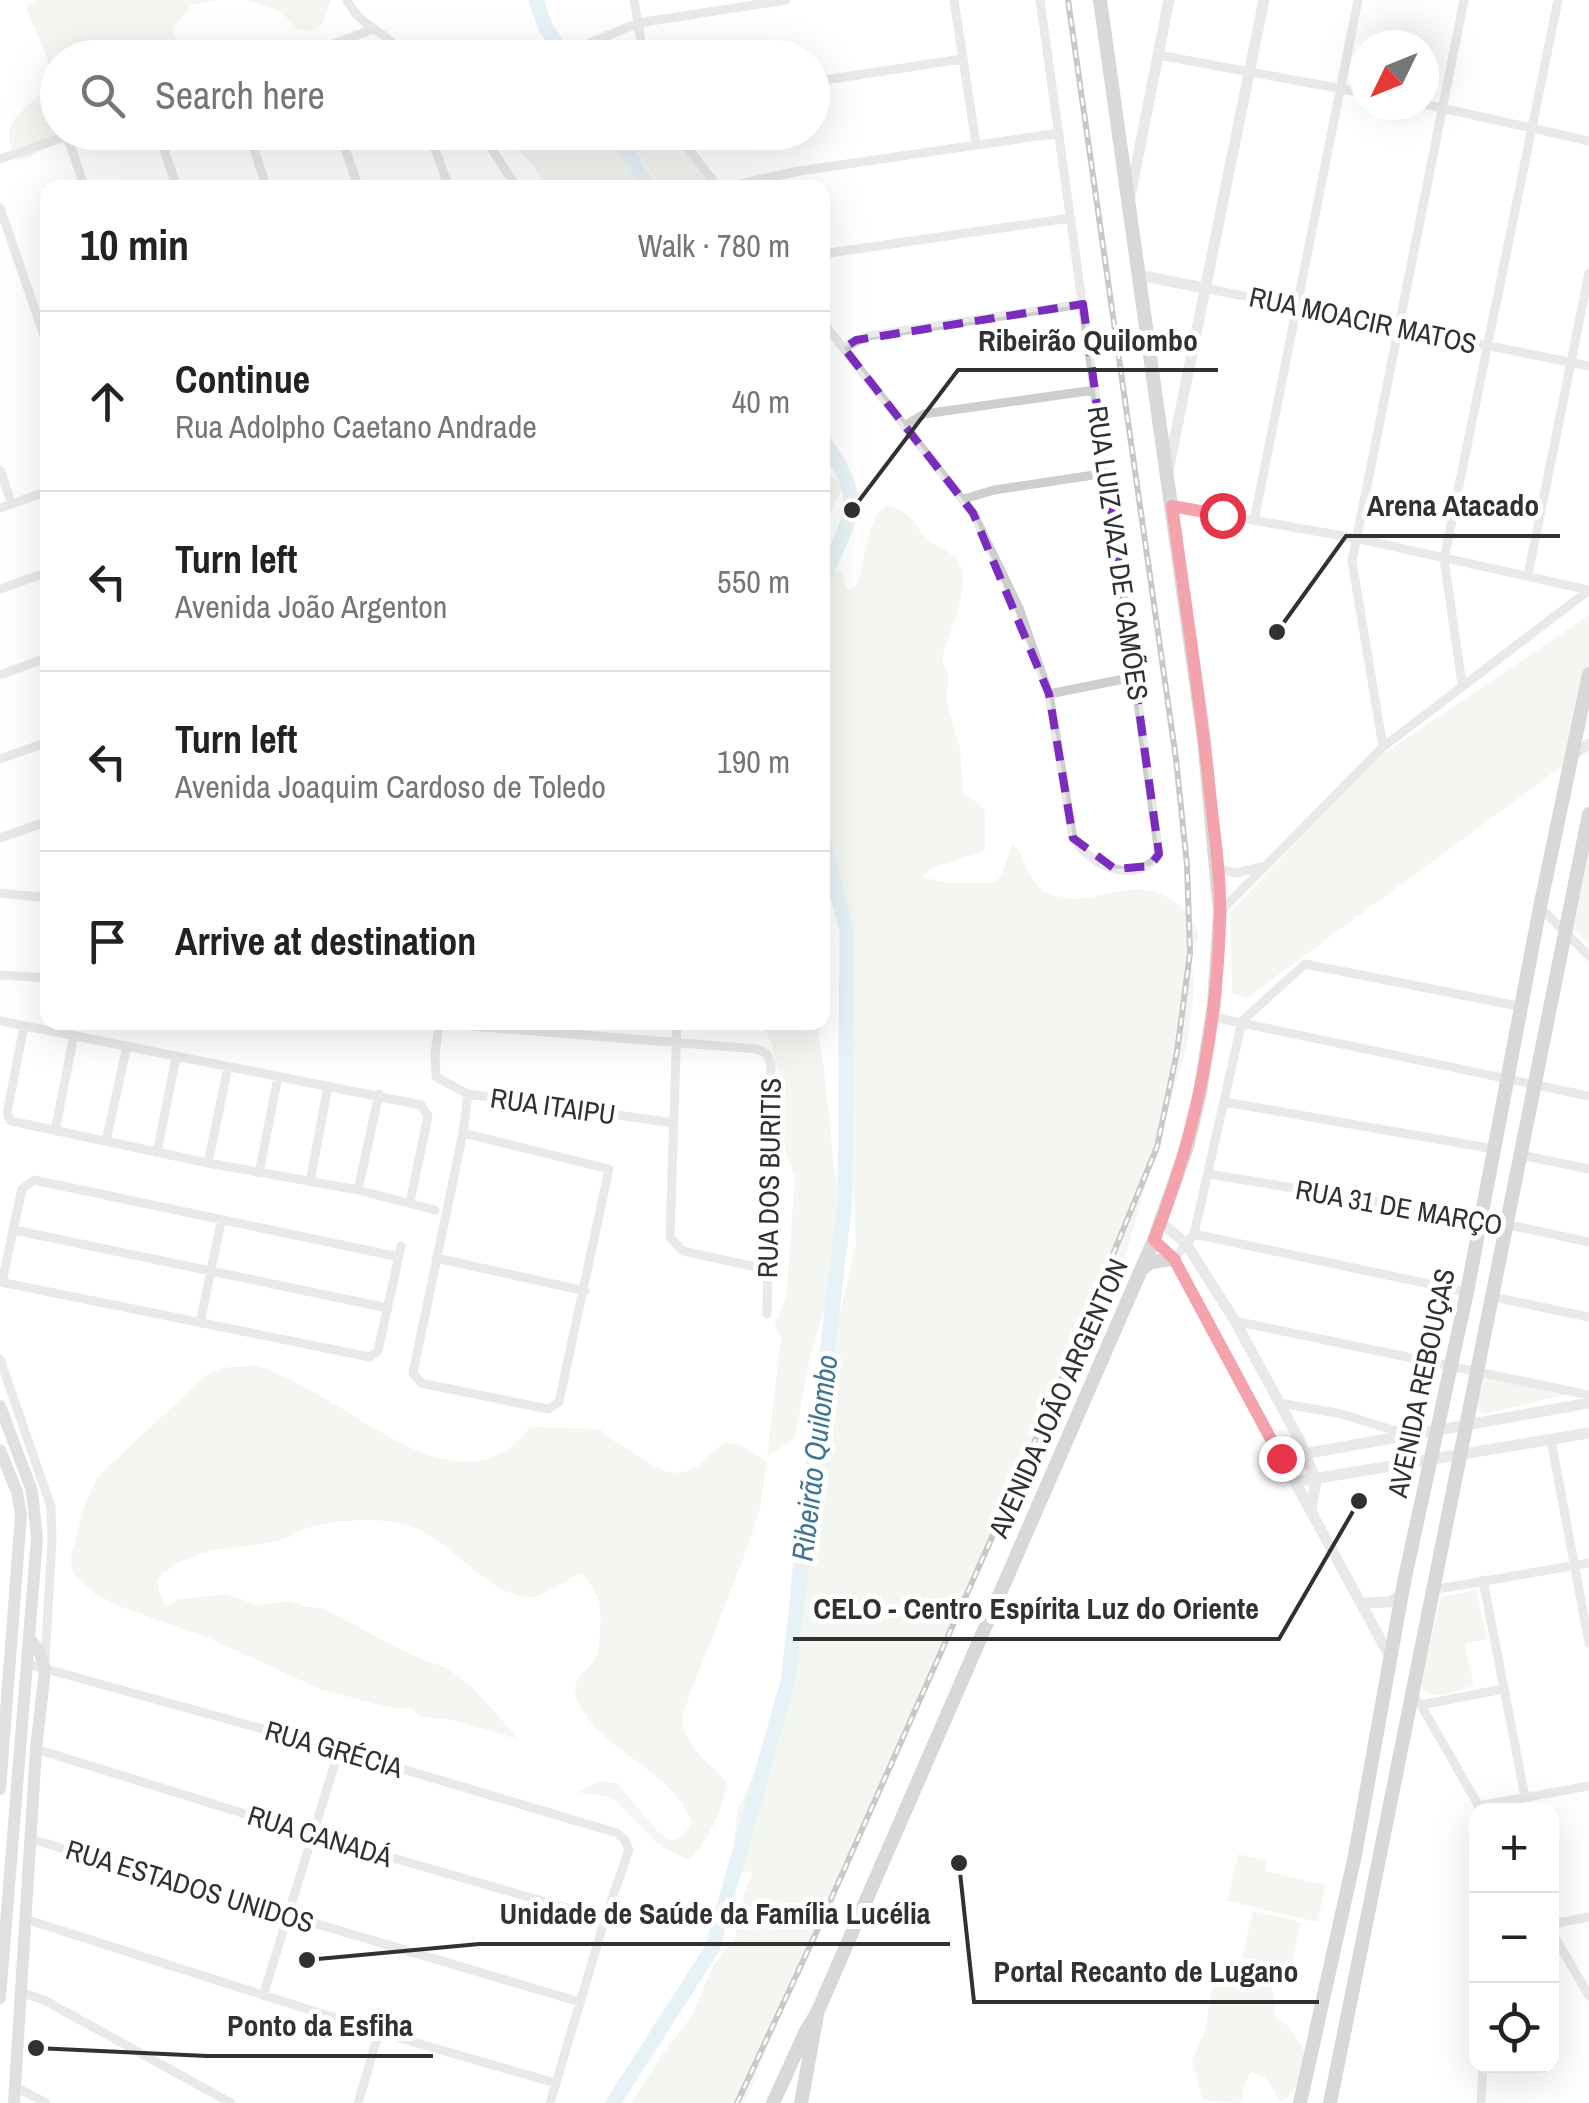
<!DOCTYPE html>
<html lang="en">
<head>
<meta charset="utf-8">
<style>
	body { margin:0; font-family:"Archivo Narrow",sans-serif; background:#f6f6f6; color:#222 }
	.controls { position:absolute; right:30px; bottom:30px; display:grid; overflow:hidden; border-radius:20px; box-shadow:0 10px 40px #0002 }
	.controls button { width:90px; height:90px; display:grid; place-items:center; padding:0; border:0; border-bottom:2px solid #e0e0e0; background:#fff; color:#222; font:50px sans-serif }
	.compass { position:absolute; left:1349px; top:30px; width:90px; height:90px; border-radius:50%; background:#fff; box-shadow:0 10px 40px #0002; rotate:227deg }
	.stop { position:absolute; width:30px; height:30px; margin:-22px; border:8px solid #e6344a; border-radius:50%; background:#fff }
	.stop.end { background:#e6344a; border-color:#fff; box-shadow:0 2px 10px #0008 }
	.list { margin:0; padding:0; list-style:none }
	h2 { display:flex; justify-content:space-between; align-items:center; height:130px; margin:0; padding:0 40px; font-size:42px }
	h2 small { font-size:32px; font-weight:400; color:#767676 }
	.list li { display:grid; grid-template-columns:65px 1fr auto; gap:30px; align-items:center; box-sizing:border-box; height:180px; padding:0 40px; border-top:2px solid #e0e0e0 }
	.list b { display:block; font-size:38px; white-space:nowrap }
	.list p { margin:0; font-size:32px; white-space:nowrap; color:#767676 }
	.list em { font-size:32px; font-style:normal; color:#767676 }
	.icon { flex:none; width:55px; height:55px; fill:none; stroke:currentColor; stroke-width:2; stroke-linecap:round; stroke-linejoin:round }
	.map { position:relative; flex:none; width:1589px; height:2103px; overflow:hidden }
	.search { position:absolute; background:#fff; box-shadow:0 10px 40px #0002; left:40px; top:40px; width:790px; height:110px; display:flex; align-items:center; gap:25px; box-sizing:border-box; padding:0 35px; border-radius:55px; color:#767676; font-size:38px }
	.panel { position:absolute; background:#fff; box-shadow:0 10px 40px #0002; left:40px; top:180px; width:790px; height:850px; border-radius:20px }
	.map>svg:first-child { display:block }
</style>
</head>
<body>
<div class="map">
<svg width="1589" height="2103" viewBox="0 0 1589 2103">
	<rect width="100%" height="100%" fill="#fff"/>
	<path fill="#e7eddf" d="M 36,0 L 216,0 L 192,5 L 172,28 L 182,57 L 117,57 L 108,53 L 92,57 L 58,58 L 58,132 L 67,133 L 27,159 L 16,161 C 14,154 9,145 9,138 C 6,112 47,100 50,74 C 51,58 31,24 26,7 Z
		M 246,0 L 331,0 L 323,23 L 312,31 L 298,29 L 277,10 Z
		M 606,133 L 645,187 L 546,187 L 534,167 L 503,134 Z
		M 623,133 L 672,133 L 678,144 L 717,187 L 660,187 Z
		M 823,445 L 829,451 L 829,475 L 841,483 L 842,489 L 823,526 Z
		M 887,505 C 915,513 910,522 928,539 C 935,546 946,549 954,556 C 979,579 946,633 942,660 L 948,674 L 947,702 L 960,749 L 963,791 L 985,810 L 985,851 L 934,867 L 922,877 L 948,883 L 995,882 L 1001,876 L 1012,843 C 1030,859 1024,885 1054,895 C 1099,910 1134,868 1180,906 C 1191,916 1196,923 1199,938 L 1188,953 C 1200,987 1190,1008 1188,1041 L 1124,1261 L 1072,1362 L 795,1975 L 752,2086 L 743,2103 L 631,2103 L 663,2053 L 691,2017 L 714,1964 L 736,1938 L 738,1912 L 753,1870 L 739,1875 L 731,1863 L 738,1810 L 750,1782 L 765,1764 L 775,1734 L 788,1659 L 790,1584 L 812,1432 L 856,1244 L 852,1161 L 847,1147 L 843,1009 L 845,908 L 831,847 L 824,800 L 822,582 L 825,568 L 827,571 L 841,570 L 847,591 L 856,586 C 869,561 862,523 887,505 Z
		M 1589,615 L 1589,662 L 1569,761 L 1247,998 L 1232,993 L 1230,912 L 1376,759 Z
		M 1589,849 L 1589,944 L 1573,929 Z
		M 762,1023 L 821,1023 L 819,1038 C 826,1078 830,1120 833,1160 C 835,1184 844,1200 843,1228 C 842,1256 833,1285 824,1310 C 809,1351 803,1396 795,1438 L 767,1457 L 781,1337 L 774,1326 L 786,1297 L 795,1177 L 779,1134 L 777,1071 L 772,1045 Z
		M 257,1365 C 288,1378 317,1393 346,1411 C 401,1445 478,1497 530,1427 L 600,1429 C 611,1441 620,1444 633,1452 C 651,1464 669,1480 692,1469 C 705,1463 712,1450 724,1443 L 739,1444 L 767,1462 L 761,1504 L 748,1546 L 683,1713 C 681,1746 708,1760 727,1782 C 723,1810 709,1841 688,1860 L 660,1846 L 613,1798 L 576,1792 L 600,1781 L 617,1783 L 658,1832 L 672,1841 L 684,1834 L 692,1823 C 673,1768 597,1751 577,1699 C 570,1679 585,1674 594,1660 C 600,1651 599,1639 600,1630 C 602,1605 599,1593 582,1574 C 559,1580 545,1602 520,1596 C 484,1588 453,1545 418,1529 C 385,1515 330,1518 297,1532 C 285,1537 297,1535 284,1539 C 240,1552 188,1543 157,1581 L 160,1596 L 167,1606 L 180,1599 L 226,1594 L 257,1605 L 290,1601 L 306,1607 L 321,1608 L 415,1656 L 449,1669 L 474,1689 L 520,1740 L 453,1720 L 421,1717 L 410,1708 L 391,1708 L 320,1689 L 204,1636 L 126,1609 L 95,1594 L 73,1574 L 70,1559 L 84,1507 L 97,1477 L 206,1375 L 221,1368 Z
		M 1482,1376 L 1571,1393 L 1485,1414 L 1474,1409 Z
		M 1476,1590 L 1487,1639 L 1465,1644 L 1474,1686 C 1456,1690 1431,1704 1420,1685 L 1441,1597 Z
		M 1238,1854 L 1267,1861 L 1265,1871 L 1326,1885 L 1317,1922 L 1227,1901 Z
		M 1253,1911 L 1301,1922 L 1291,1969 L 1242,1958 Z
		M 1216,1967 C 1237,1968 1250,1982 1270,1983 L 1275,2000 L 1274,2015 L 1285,2023 L 1304,2049 C 1303,2071 1301,2090 1281,2102 L 1265,2077 L 1251,2072 L 1244,2085 L 1243,2100 L 1239,2103 L 1203,2101 L 1192,2060 L 1205,2030 Z"/>
	<g fill="none" stroke-linecap="round" stroke-linejoin="round">
		<path stroke="#cbe2ed" stroke-width="15" d="M 536,0 L 546,28 L 566,58
			M 614,132 L 650,188
			M 822,439 C 869,503 850,516 822,582
			M 613,2103 L 712,1949 L 788,1681 L 845,1202 L 847,931 L 822,837"/>
		<path stroke="#cecece" stroke-width="9" d="M 347,0 C 361,30 392,31 402,58
			M 634,0 L 644,58
			M 954,0 L 976,144
			M 1158,55 L 1364,93
			M 297,58 L 373,29
			M 554,58 L 638,23 L 786,0
			M 812,82 L 962,59
			M 1424,104 L 1589,141
			M 158,132 L 177,188
			M 248,132 L 267,188
			M 339,132 L 359,188
			M 429,132 L 449,188
			M 481,132 L 517,188
			M 675,132 L 719,188
			M 67,136 L 85,188
			M 0,159 L 79,132
			M 722,188 L 799,171 L 1059,133
			M 0,208 L 48,347
			M 822,254 L 1071,218
			M 1204,288 L 1589,366
			M 822,321 L 973,513 L 1019,608 L 1049,694 L 1073,838 C 1092,867 1135,886 1159,854 L 1040,0
			M 844,348 L 868,336 L 1083,304
			M 904,426 L 924,414 L 1095,390
			M 0,470 L 12,504
			M 964,499 L 994,490 L 1107,473
			M 1172,506 L 1355,538 L 1589,590
			M 0,508 L 48,491
			M 1254,521 L 1358,0
			M 1528,575 L 1589,273
			M 0,589 L 48,572
			M 0,675 L 48,657
			M 1462,684 L 1444,559 L 1558,0
			M 1049,694 L 1134,677
			M 1383,747 L 1352,561 L 1464,0
			M 0,759 L 48,742
			M 0,838 L 48,821
			M 1218,868 L 1235,873 L 1261,867
			M 0,893 L 48,898
			M 1540,907 L 1589,956
			M 1220,912 L 1383,747 L 1589,590
			M 0,975 L 48,978
			M 1213,1017 L 1589,1096
			M 0,1021 L 421,1105 L 428,1116 L 410,1202
			M 421,1022 L 757,1049 L 767,1054 L 771,1064 L 767,1314
			M 677,1022 L 670,1237 L 683,1251 L 769,1270
			M 24,1026 L 7,1113 L 11,1121 L 208,1163 L 358,1190 L 435,1210
			M 439,1026 L 435,1054 L 436,1077 L 468,1094 L 674,1123
			M 1225,1102 L 1494,1149
			M 55,1131 L 74,1035
			M 463,1133 L 609,1169 L 559,1402 L 548,1409 L 421,1383 L 413,1373 L 463,1133 L 468,1094
			M 106,1141 L 127,1046
			M 157,1153 L 176,1057
			M 1521,1155 L 1589,1169
			M 208,1163 L 228,1067
			M 259,1173 L 278,1077
			M 1209,1174 L 1481,1219 L 1589,1242
			M 310,1182 L 328,1086
			M 358,1190 L 379,1094
			M 14,1230 L 388,1308
			M 1194,1234 L 1467,1292
			M 436,1258 L 585,1291
			M 1174,1259 L 1194,1234 L 1242,1021 L 1305,964 L 1523,1007
			M 0,1282 L 370,1357 L 378,1351 L 401,1246
			M 2,1282 L 22,1189 L 34,1180 L 399,1257
			M 1493,1297 L 1589,1317
			M 1235,1321 L 1589,1395
			M 200,1323 L 221,1222
			M 0,1359 L 51,1507 L 52,1540 L 45,1661
			M 1279,1403 L 1342,1414 L 1405,1434
			M 1551,1440 L 1589,1643
			M 1483,1580 L 1525,1797
			M 1432,1590 L 1589,1563
			M 28,1664 L 339,1750 L 617,1833 L 624,1839 L 629,1850 L 605,1919 L 550,2103
			M 1413,1696 L 1421,1705 L 1481,1810
			M 1421,1705 L 1503,1689
			M 36,1749 L 313,1835 L 605,1919
			M 1478,1806 L 1589,1786
			M 31,1839 L 580,2002
			M 25,1919 L 379,2032 L 555,2083
			M 1552,1924 L 1589,1917
			M 1552,1932 L 1589,1996
			M 20,1992 L 44,2000 L 231,2103
			M 263,1996 L 339,1750
			M 16,2087 L 46,2103
			M 358,2103 L 379,2032
			M 1481,2103 L 1483,2066"/>
		<path stroke="#cecece" stroke-width="11" d="M 1130,197 L 1169,0
			M 1138,275 L 1204,288
			M 1168,471 L 1264,0
			M 1573,754 L 1589,744
			M 1161,1222 L 1187,1245 L 1235,1321 L 1299,1439 L 1316,1481 L 1311,1510
			M 1154,1240 L 1174,1259 L 1390,1657
			M 1281,1458 L 1589,1403
			M 1295,1482 L 1589,1433
			M 1361,1603 L 1389,1602 L 1401,1595"/>
		<path stroke="#bbb" stroke-width="12" d="M 0,1406 L 32,1491 L 37,1538 L 0,1998
			M 0,1450 L 17,1492 L 21,1515 L 0,1789
			M 14,2103 L 36,1749 L 45,1669 L 40,1653 L 31,1640"/>
		<path stroke="#a9a9a9" stroke-width="14" d="M 1142,1269 L 1151,1262 L 1174,1259
			M 773,2103 L 806,2031 L 817,2013 L 1154,1240 L 1187,1147 L 1200,1093 L 1214,1004 L 1220,912 L 1204,740 L 1100,0
			M 801,2103 L 817,2015
			M 1300,2103 L 1355,1855 L 1404,1582 L 1467,1292 L 1540,907 L 1589,674
			M 1330,2103 L 1589,814"/>
		<defs>
			<path id="rail" d="M 737,2103 L 816,1933 L 1054,1398 L 1157,1147 L 1177,1052 L 1190,953 L 1187,865 L 1176,759 L 1068,0"/>
		</defs>
		<use href="#rail" stroke="#868686" stroke-width="6"/>
		<use href="#rail" stroke="#fff" stroke-width="2.5" stroke-dasharray="8" stroke-linecap="butt"/>
	</g>
	<g fill="none" stroke-linecap="round" stroke-linejoin="round">
		<path stroke="#e6344a" stroke-width="12" d="M 1222,515 L 1172,506 C 1185,602 1200,697 1210,793 C 1214,833 1221,874 1220,914 C 1218,1027 1195,1136 1154,1240 L 1174,1259 L 1281,1458"/>
	</g>
	<path d="M0 0H1589V2103H0ZM 1083,304 L 1159,854 L 1150,866 L 1115,869 L 1073,838 L 1049,694 L 973,513 L 844,348 L 856,340 Z" fill="#fff" fill-opacity=".55" fill-rule="evenodd"/>
	<path fill="none" stroke="#7b2cbf" stroke-width="8" stroke-dasharray="20 12" stroke-linejoin="round" d="M 1083,304 L 1159,854 L 1150,866 L 1115,869 L 1073,838 L 1049,694 L 973,513 L 844,348 L 856,340 Z"/>
	<g text-anchor="middle" stroke-width="10" stroke-linejoin="round" paint-order="stroke">
		<g font-size="28" fill="#313131" stroke="#fff">
			<text transform="translate(1363 320) rotate(12)" y="10">RUA MOACIR MATOS</text>
			<text transform="translate(1118 553) rotate(82)" y="10">RUA LUIZ VAZ DE CAMÕES</text>
			<text transform="translate(553 1106) rotate(8)" y="10">RUA ITAIPU</text>
			<text transform="translate(769 1178) rotate(-89)" y="10">RUA DOS BURITIS</text>
			<text transform="translate(1399 1207) rotate(10)" y="10">RUA 31 DE MARÇO</text>
			<text transform="translate(1421 1383) rotate(-78)" y="10">AVENIDA REBOUÇAS</text>
			<text transform="translate(1058 1398) rotate(-66)" y="10">AVENIDA JOÃO ARGENTON</text>
			<text transform="translate(334 1749) rotate(16)" y="10">RUA GRÉCIA</text>
			<text transform="translate(320 1836) rotate(17)" y="10">RUA CANADÁ</text>
			<text transform="translate(190 1886) rotate(17)" y="10">RUA ESTADOS UNIDOS</text>
		</g>
		<g font-size="30" font-style="italic" fill="#3d7794" stroke="#fff">
			<text transform="translate(815 1458) rotate(-83)" y="10">Ribeirão Quilombo</text>
		</g>
	</g>
	<path fill="none" stroke="#313131" stroke-width="4" d="M852 510L958 370H1218M1277 632L1346 536H1560M1359 1501L1279 1639H793M307 1960L479 1944H950M959 1863L974 2002H1319M36 2048L207 2056H433"/>
	<g fill="#313131" stroke="#fff" stroke-width="4">
		<circle cx="852" cy="510" r="10"/>
		<circle cx="1277" cy="632" r="10"/>
		<circle cx="1359" cy="1501" r="10"/>
		<circle cx="307" cy="1960" r="10"/>
		<circle cx="959" cy="1863" r="10"/>
		<circle cx="36" cy="2048" r="10"/>
	</g>
	<g font-size="30" text-anchor="middle" font-weight="bold" fill="#313131" stroke="#fff" stroke-width="10" stroke-linejoin="round" paint-order="stroke">
		<text x="1088" y="351">Ribeirão Quilombo</text>
		<text x="1453" y="516">Arena Atacado</text>
		<text x="1036" y="1619">CELO - Centro Espírita Luz do Oriente</text>
		<text x="715" y="1924">Unidade de Saúde da Família Lucélia</text>
		<text x="1146" y="1982">Portal Recanto de Lugano</text>
		<text x="320" y="2036">Ponto da Esfiha</text>
	</g>
</svg>
<div class="controls">
<button>+</button>
<button>−</button>
<button><svg class="icon" aria-label="locate" viewBox="0 0 24 24"><circle cx="12" cy="12" r="6"/><path d="M12 2v4M12 18v4M2 12h4M18 12h4"/></svg></button>
</div>
<svg class="compass" viewBox="-18 -18 36 36"><path d="M0-13l5 13h-10z" fill="#e53935"/><path d="M0 13l5-13h-10z" fill="#767676"/></svg>
<div class="stop" style="left:1222px;top:515px"></div>
<div class="stop end" style="left:1281px;top:1458px"></div>
<div class="search"><svg class="icon" aria-label="search" viewBox="0 0 24 24"><circle cx="10" cy="10" r="6"/><path d="M15 15l6 6"/></svg>Search here</div>
<section class="panel">
<h2>10 min<small>Walk · 780 m</small></h2>
<ul class="list">
<li><svg class="icon" aria-label="ahead" viewBox="0 0 24 24"><path d="M12 20V5M6 11l6-6 6 6"/></svg><div><b>Continue</b><p>Rua Adolpho Caetano Andrade</p></div><em>40 m</em></li>
<li><svg class="icon" aria-label="left" viewBox="0 0 24 24"><path d="M17 20v-9H6M10 6l-5 5 5 5"/></svg><div><b>Turn left</b><p>Avenida João Argenton</p></div><em>550 m</em></li>
<li><svg class="icon" aria-label="left" viewBox="0 0 24 24"><path d="M17 20v-9H6M10 6l-5 5 5 5"/></svg><div><b>Turn left</b><p>Avenida Joaquim Cardoso de Toledo</p></div><em>190 m</em></li>
<li><svg class="icon" aria-label="arrive" viewBox="0 0 24 24"><path d="M6 21V4h12l-3 4 3 4H6"/></svg><div><b>Arrive at destination</b></div></li>
</ul>
</section>
</div>
</body>
</html>
